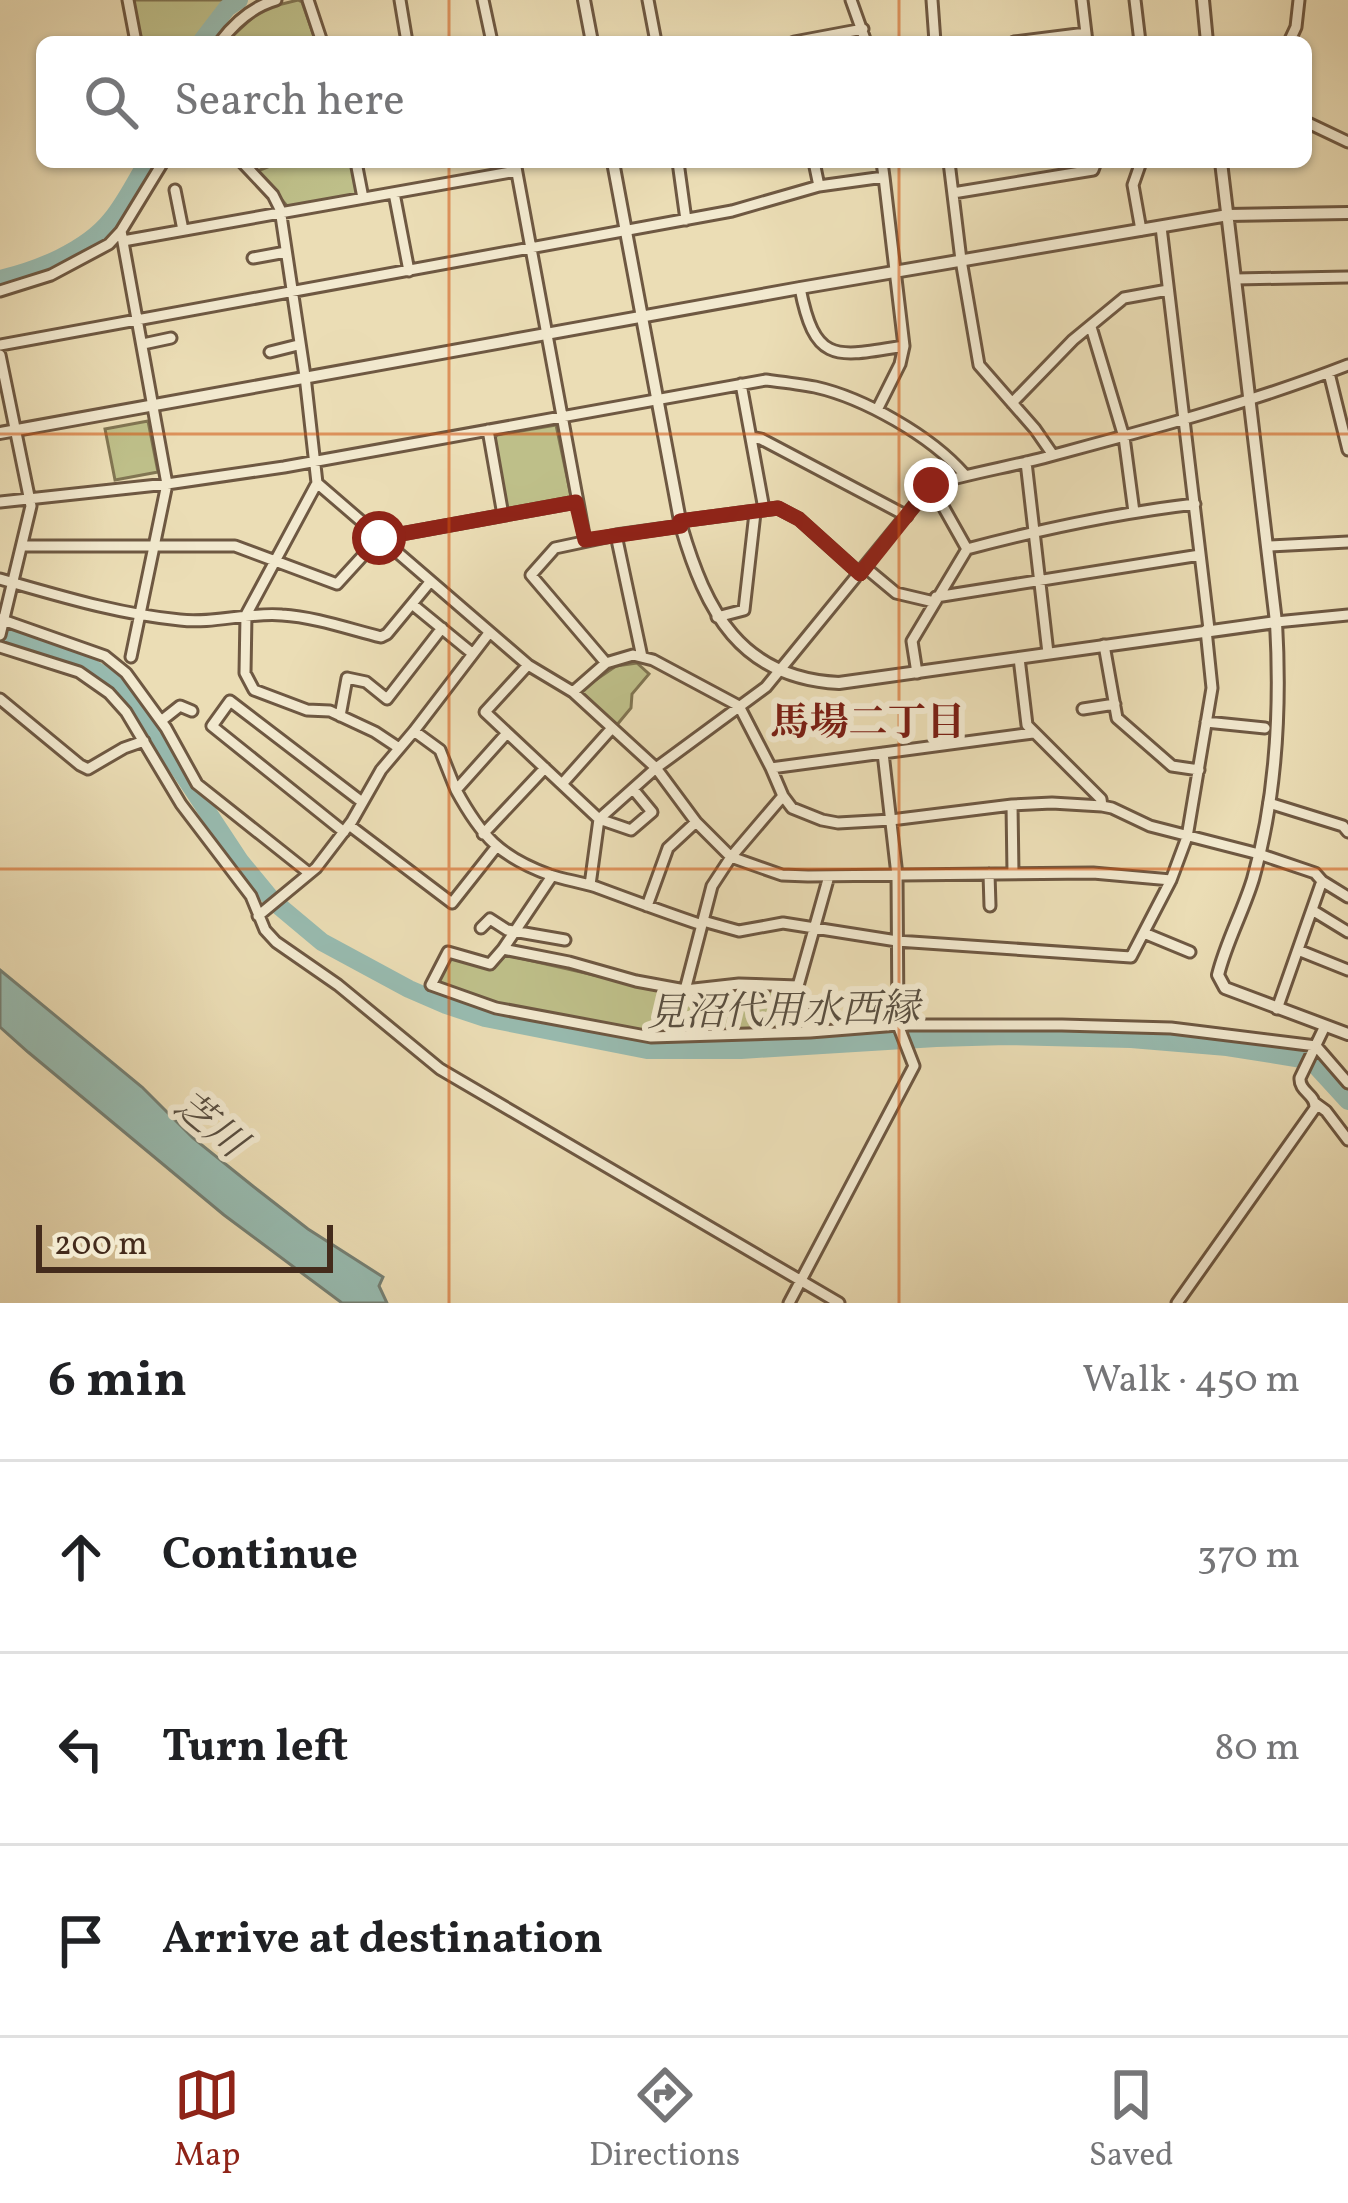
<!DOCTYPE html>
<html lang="en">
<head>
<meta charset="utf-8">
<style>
	body { margin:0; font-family:Vollkorn,"Noto Serif JP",serif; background:#f6f6f6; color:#202124 }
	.scale { position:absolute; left:36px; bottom:30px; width:297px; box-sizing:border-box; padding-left:12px; border:6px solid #442b1c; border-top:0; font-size:33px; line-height:42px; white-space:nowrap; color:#442b1c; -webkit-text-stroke:9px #f2e9cf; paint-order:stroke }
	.stop { position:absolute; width:36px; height:36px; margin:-27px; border:9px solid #8f2418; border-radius:50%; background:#fff }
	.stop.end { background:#8f2418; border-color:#fff; box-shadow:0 3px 12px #0008 }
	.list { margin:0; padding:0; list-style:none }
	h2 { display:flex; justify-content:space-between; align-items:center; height:156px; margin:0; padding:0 48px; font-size:51px }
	h2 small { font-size:39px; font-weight:400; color:#757577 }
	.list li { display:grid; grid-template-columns:78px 1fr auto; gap:36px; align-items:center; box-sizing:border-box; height:192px; padding:0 48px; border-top:3px solid #e0e0e0 }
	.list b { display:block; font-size:45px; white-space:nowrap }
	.list em { font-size:39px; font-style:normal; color:#757577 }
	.icon { flex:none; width:66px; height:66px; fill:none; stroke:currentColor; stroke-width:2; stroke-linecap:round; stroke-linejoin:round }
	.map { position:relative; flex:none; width:1348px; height:1303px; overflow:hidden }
	.search { position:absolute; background:#fff; box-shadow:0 3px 9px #0004; left:36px; right:36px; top:36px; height:132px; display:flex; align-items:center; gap:30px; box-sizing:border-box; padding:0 42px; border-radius:18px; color:#757577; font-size:45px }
	.sheet { height:732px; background:#fff }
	nav { display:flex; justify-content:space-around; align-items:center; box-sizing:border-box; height:168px; border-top:3px solid #e0e0e0; background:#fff; font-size:33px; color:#757577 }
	nav a { display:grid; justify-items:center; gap:6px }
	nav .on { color:#8f2418 }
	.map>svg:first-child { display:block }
</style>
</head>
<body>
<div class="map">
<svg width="1348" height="1303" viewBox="0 0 1348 1303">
	<rect width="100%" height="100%" fill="#ebddb5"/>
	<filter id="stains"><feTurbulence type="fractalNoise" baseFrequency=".00167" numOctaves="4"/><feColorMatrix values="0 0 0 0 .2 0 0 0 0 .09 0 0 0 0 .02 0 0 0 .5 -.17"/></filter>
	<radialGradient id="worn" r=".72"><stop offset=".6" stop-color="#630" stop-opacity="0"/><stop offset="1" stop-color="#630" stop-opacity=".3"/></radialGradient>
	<path fill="#bebf89" stroke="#817552" stroke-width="3" d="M 131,0 L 226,0 L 194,42 L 143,42 L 135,20 Z
		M 298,0 L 302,2 L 316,42 L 226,42 L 262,9 Z
		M 280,162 L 352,162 L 358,191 L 355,195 L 288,207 L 259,173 L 260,170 Z
		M 148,421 L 158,472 L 115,480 L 105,429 Z
		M 556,425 L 571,496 L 568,500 L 511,510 L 507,508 L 494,439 L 497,435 Z
		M 637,663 L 649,674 L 632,694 L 631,708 L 616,726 L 581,695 L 581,690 L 616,666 Z
		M 506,955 L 686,996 L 737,988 L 794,990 L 806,1026 L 803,1031 L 648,1034 L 485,1002 L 435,985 L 448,958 L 493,968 Z"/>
	<path fill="#98bbb0" stroke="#768175" stroke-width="3" d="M 0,970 L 142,1087 L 193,1138 L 254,1187 L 308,1229 L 383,1277 L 379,1286 L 387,1303 L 342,1303 L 224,1215 L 28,1052 L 0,1027 Z"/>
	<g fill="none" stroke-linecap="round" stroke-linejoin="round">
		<path stroke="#98bbb0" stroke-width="18" d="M 201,42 L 227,8 L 239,0
			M 0,279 C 38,270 86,251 111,220 C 125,203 136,181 147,162
			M 0,632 C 60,653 95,658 139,708 L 240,861 L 273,901 L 322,942 L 409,989 L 446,1005 L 485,1018 L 647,1050 L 741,1050 L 936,1038 L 1007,1036 L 1131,1039 L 1227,1047 L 1302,1059 L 1315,1065 L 1348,1101"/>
		<defs>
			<path id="minor" d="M 128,0 L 136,42
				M 308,0 L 322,42
				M 400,0 L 407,42
				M 483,0 L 492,42
				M 648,0 L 656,42
				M 851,0 L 866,42
				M 932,0 L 935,42
				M 1082,0 L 1087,42
				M 1135,0 L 1140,42
				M 220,42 C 235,22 252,7 276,0
				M 794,42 L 863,29
				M 1014,42 L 1086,33
				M 1289,42 L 1296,27 L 1299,0
				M 1306,122 L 1348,142
				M 242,162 L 273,195 L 280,209 L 305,376 L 317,483 L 246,615 L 245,673 L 254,690 L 307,710 L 330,711 L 375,732 L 399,748
				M 356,162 L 363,198
				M 515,162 L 585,540
				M 678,162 L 686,220
				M 814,162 L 819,186
				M 949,162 L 961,260 L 979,365 L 1035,429 L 1053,455
				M 1141,162 L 1133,185 L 1141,230
				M 175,190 L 183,230
				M 394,193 L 409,271
				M 953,193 L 1093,170 L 1096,162
				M 1161,227 L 1209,629
				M 121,231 L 167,484 L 131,657
				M 123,241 L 516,171
				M 253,258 L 286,252
				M 1235,279 L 1348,277
				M 800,288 C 815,365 836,357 904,346
				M 0,291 L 51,275 L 109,244 L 121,231 L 163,162
				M 1091,327 L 1124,437 L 1134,512
				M 143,344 L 171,338
				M 0,345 L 732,211 L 819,186 L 884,177 L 882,162
				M 270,352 L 298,345
				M 0,355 L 31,506 L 0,635
				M 1329,373 L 1348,450
				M 741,384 L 764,509
				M 1012,403 L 1073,340 L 1124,298 L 1168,290
				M 877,410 L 900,364 L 904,346 L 884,177
				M 488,430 L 503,515
				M 751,437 L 761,439 L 907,516
				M 1026,462 L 1048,653
				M 317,483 L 528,665 L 573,692 L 656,768 L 696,822 L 731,857 L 782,875 L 808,876 L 1093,873 L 1171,880
				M 931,485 L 967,549
				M 0,502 L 167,484 L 284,467 L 766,380 C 782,382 799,384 815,387 C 864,398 931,436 964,474
				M 680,521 L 778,508 L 799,519 L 860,574
				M 616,535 L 642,657
				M 22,546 L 235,546 L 337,584 L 379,538 L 576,502
				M 1268,546 L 1348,542
				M 866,568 L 896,593 L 934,602
				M 0,579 C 60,596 118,614 180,620 C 214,624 248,612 282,615 C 315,617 349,629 381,637 L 387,634 L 430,582
				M 936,597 L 1200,555
				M 412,604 L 473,654
				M 717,617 L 744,610 L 755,513
				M 0,619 L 105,656 L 126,673 L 166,728 L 197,784 L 309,873
				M 1276,622 L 1348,615
				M 1104,645 L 1117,718 L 1172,766 L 1199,770
				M 0,647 L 79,672 L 109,693 L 126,712 L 181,804 L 251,896 L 265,930 L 276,942 L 338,985 L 440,1069 L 839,1303
				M 1019,658 L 1027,725 L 1101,799 L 1102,806
				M 606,663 L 531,575 L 555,548 L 616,535 L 681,526
				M 528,665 L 485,712 L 599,819 L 631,830 L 652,812 L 633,789
				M 917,673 L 912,641 L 967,549 C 1042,529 1118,513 1195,504
				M 573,692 L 606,663 L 633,655 L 653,660 L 739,706 L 771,768 L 783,796 L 792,808 L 822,820 L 838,823 L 891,820 L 1012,805 L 1052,803 L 1102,806 L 1112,808 L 1150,826 L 1259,854 L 1315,873 L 1322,881 L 1348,897
				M 0,699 L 80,765 L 88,769 L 124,748 L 144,741
				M 1083,709 L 1115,704
				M 340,716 L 347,678 L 366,682 L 387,699 L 442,628
				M 161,721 L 180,706 L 192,711
				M 1206,722 L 1265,728
				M 414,731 L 440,750 L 456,790
				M 507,733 L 456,790 C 481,836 500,857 550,875 C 565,880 581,882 596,887 C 631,900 666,913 702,925
				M 771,768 L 1033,733
				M 562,784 L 612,728
				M 1269,803 L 1343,826 L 1348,832
				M 1012,805 L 1013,873
				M 349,825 L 452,903 L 497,846
				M 344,832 L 212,726 L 230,701 L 362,802
				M 483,834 L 545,768
				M 989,874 L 990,906
				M 552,876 L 503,949 L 569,962 L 636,981 L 685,990 L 739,984 L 798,986 L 829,876
				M 590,885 L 599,819 L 656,768 L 766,687 L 931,485 C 967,474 1003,468 1039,459 C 1143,431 1248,404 1348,365
				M 647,906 L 668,848 L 696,822
				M 1312,910 L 1348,932
				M 258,916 L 316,868 L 352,821 L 381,770 L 414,731 L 489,633
				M 703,921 L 739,931 L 783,923 L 897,941 L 1131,957 L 1171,880 L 1187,837 L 1212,688 L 1206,630
				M 481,928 L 490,919 L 507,930 L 565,940
				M 1144,933 L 1190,952
				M 503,949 L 490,964 L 448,952 L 431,985 L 496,1008 L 651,1037 L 810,1032 L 898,1025 L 1062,1025 L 1171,1028 L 1316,1046 L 1348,1083
				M 1298,950 L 1348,970
				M 798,986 L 810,1032
				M 685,990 L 712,886 L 731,857 L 783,796
				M 1277,1009 L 1322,881
				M 1315,1103 L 1326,1111 L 1348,1140
				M 789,1303 L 914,1066 L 898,1025 L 897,875 L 883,753
				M 1177,1303 L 1315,1108 C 1316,1094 1299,1092 1300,1078 L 1325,1026"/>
			<path id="tertiary" d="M 584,0 L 592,42
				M 1203,0 L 1207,42
				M 613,162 L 681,526 C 706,611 740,678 839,683 L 1276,622
				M 1221,162 L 1276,622 C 1281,709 1277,795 1253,879 C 1243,912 1226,942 1218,975 L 1225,988 L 1348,1034
				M 0,433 L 800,288 L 1228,215 L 1348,213"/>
		</defs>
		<use href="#minor" stroke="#6e5842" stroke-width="15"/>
		<use href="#tertiary" stroke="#6e5842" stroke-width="16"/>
		<use href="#minor" stroke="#f2e9cf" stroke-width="9"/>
		<use href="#tertiary" stroke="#f2e9cf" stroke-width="10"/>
	</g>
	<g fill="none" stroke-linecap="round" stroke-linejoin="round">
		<path stroke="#8f2418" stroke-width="15" d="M 379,538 L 576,502 L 585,540 L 681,526 L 680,521 L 778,508 L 799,519 L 860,574 L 931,485"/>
	</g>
	<path fill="none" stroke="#cf520e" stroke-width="3" stroke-opacity="0.55" d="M 449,0 L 449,42M 899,0 L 899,42M 449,162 L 449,1303M 899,162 L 899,1303M 0,434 L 1348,434M 0,869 L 1348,869"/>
	<g text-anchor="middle" stroke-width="12" stroke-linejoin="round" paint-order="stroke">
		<g font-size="39" font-weight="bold" fill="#7a1f14" stroke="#f2e9cf">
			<text x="868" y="735">馬場二丁目</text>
		</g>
		<g font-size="39" font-style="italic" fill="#594f41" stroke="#f2e9cf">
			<text transform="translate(783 1009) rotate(-1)" y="14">見沼代用水西縁</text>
			<text transform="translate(211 1123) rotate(39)" y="14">芝川</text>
		</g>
	</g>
	<rect width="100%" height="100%" filter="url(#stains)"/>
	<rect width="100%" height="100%" fill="url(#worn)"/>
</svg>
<div class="scale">200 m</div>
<div class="stop" style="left:379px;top:538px"></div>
<div class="stop end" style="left:931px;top:485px"></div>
<div class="search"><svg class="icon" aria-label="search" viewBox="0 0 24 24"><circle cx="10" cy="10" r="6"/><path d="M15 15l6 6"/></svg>Search here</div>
</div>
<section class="sheet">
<h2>6 min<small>Walk · 450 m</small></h2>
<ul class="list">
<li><svg class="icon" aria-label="ahead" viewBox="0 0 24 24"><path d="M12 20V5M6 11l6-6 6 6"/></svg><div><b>Continue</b></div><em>370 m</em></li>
<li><svg class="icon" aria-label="left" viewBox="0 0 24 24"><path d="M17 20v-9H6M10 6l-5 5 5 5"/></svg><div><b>Turn left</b></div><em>80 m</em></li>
<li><svg class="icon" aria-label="arrive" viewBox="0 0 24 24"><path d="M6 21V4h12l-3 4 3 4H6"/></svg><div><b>Arrive at destination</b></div></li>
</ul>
</section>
<nav>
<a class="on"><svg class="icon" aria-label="map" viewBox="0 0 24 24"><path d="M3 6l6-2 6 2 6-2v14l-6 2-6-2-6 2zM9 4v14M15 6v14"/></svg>Map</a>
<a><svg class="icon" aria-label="directions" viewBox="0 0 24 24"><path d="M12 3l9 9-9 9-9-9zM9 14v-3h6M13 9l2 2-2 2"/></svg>Directions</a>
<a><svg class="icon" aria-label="saved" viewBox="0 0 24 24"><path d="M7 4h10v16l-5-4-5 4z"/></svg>Saved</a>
</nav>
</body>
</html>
